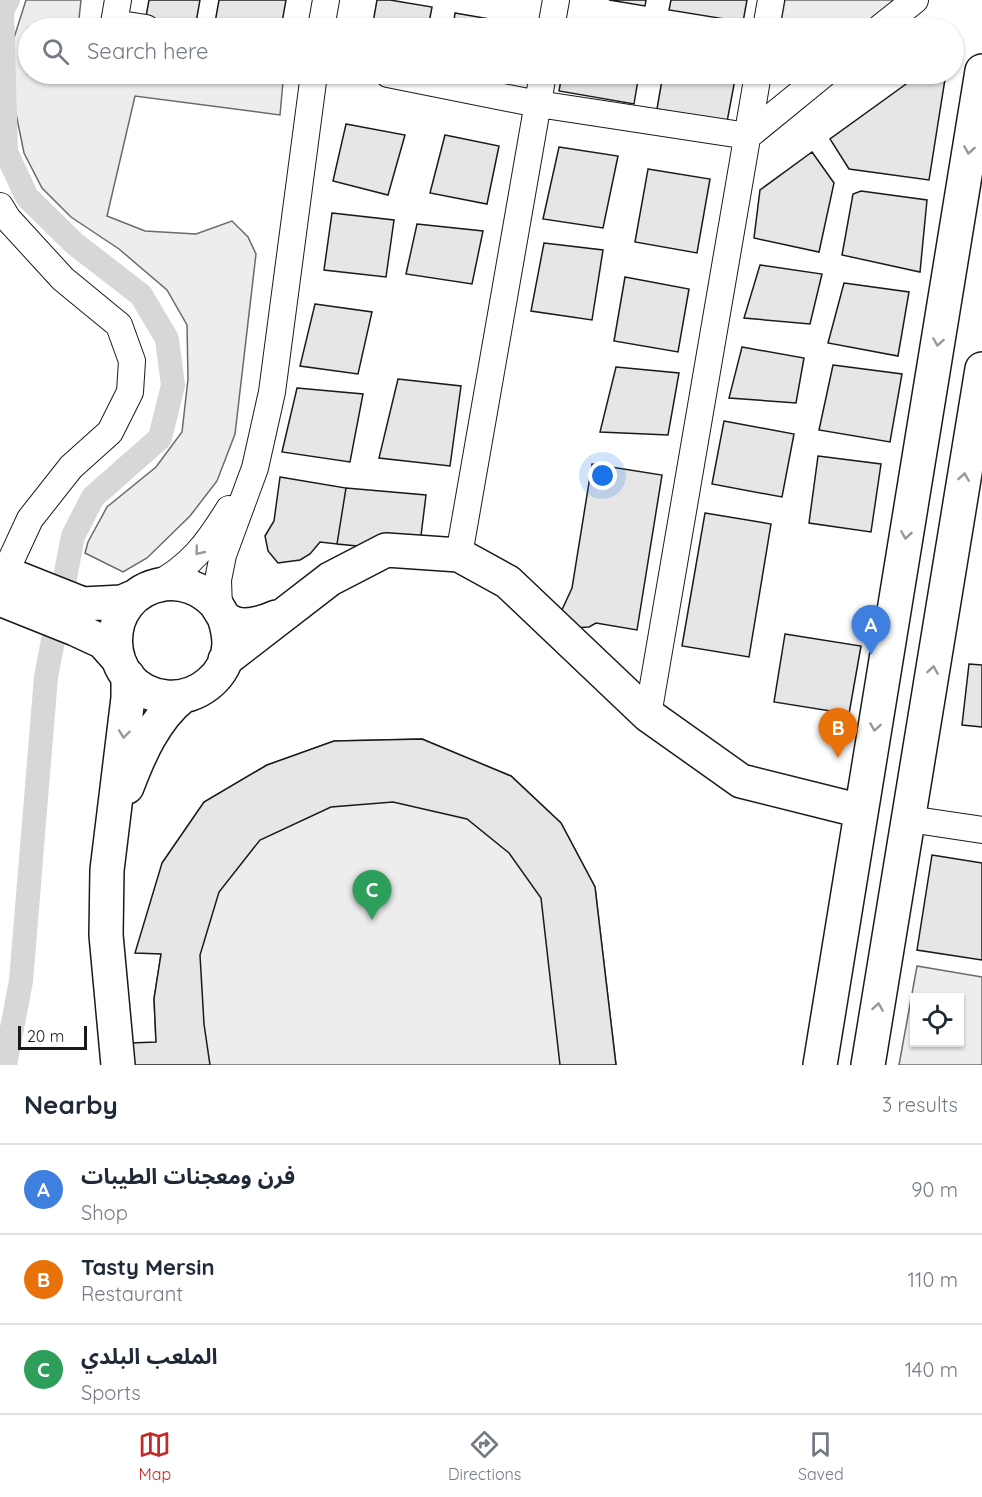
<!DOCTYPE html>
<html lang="en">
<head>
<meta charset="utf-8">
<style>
	body { margin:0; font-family:Quicksand,"Noto Sans Arabic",sans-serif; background:#f6f6f7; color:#1f2937 }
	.controls { position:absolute; right:18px; bottom:18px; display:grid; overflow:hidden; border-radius:0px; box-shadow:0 2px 4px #0004 }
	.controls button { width:54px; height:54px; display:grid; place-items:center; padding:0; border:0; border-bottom:2px solid #e0e1e3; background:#fff; color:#1f2937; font:30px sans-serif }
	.scale { position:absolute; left:18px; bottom:15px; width:69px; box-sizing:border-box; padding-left:6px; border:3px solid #1a1a1a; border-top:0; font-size:16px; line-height:21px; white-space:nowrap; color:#1a1a1a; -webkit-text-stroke:4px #fff; paint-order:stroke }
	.you { position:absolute; left:603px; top:476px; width:21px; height:21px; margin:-15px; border:4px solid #fff; border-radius:50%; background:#1a73e8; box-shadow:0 0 0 9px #1a73e833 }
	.badge { display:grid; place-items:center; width:39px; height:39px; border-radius:50%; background:#c62828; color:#fff; font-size:20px; font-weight:700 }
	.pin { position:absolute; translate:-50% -50px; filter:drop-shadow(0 2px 3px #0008) }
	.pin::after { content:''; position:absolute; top:32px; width:21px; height:18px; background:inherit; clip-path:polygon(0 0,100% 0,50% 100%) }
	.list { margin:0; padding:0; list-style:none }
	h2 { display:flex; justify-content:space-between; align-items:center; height:78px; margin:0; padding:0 24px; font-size:26px }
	h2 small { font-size:20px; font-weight:400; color:#747a83 }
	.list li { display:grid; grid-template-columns:39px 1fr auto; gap:18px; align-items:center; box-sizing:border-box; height:90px; padding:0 24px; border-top:2px solid #e0e1e3 }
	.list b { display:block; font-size:22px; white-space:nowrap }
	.list p { margin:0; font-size:20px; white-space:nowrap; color:#747a83 }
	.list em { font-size:20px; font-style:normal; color:#747a83 }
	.icon { flex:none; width:33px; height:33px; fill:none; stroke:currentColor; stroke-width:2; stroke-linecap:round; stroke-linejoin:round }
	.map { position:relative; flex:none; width:982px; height:1065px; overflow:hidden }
	.search { position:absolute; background:#fff; box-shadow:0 2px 4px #0004; left:18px; right:18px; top:18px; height:66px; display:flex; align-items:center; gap:15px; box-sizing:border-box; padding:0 21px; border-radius:33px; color:#747a83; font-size:22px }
	.sheet { height:348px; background:#fff }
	nav { display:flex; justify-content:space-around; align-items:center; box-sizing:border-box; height:84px; border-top:2px solid #e0e1e3; background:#fff; font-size:16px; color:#747a83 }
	nav a { display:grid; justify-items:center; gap:3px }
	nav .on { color:#c62828 }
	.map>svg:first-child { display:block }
</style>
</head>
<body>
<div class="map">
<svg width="982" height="1065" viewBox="0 0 982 1065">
	<rect width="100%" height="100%" fill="#fff"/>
	<path fill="#ededed" stroke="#6a6a6a" stroke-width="1.5" fill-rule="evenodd" d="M 26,0 L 81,0 L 78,28 L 28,28 L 28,74 L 214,74 L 283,82 L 280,115 L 135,96 L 107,216 L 145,231 L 196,234 L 232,221 L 248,237 L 256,254 L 235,434 L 217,481 L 190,516 L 147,558 L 123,572 L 85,553 L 88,542 L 107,507 L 156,467 L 182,432 L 188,379 L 187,325 L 167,290 L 119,249 L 71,217 L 42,188 L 24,153 L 12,94 L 12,44 Z
		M 785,0 L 903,0 L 860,28 L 780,28 Z
		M 422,739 L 511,776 L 561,823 L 595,887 L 616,1065 L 132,1065 L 156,1042 L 154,999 L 161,954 L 162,863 L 204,802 L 267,765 L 334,741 Z
		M 917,966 L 982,977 L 982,1065 L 899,1065 ZM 914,998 L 960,998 L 960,1042 L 914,1042 Z"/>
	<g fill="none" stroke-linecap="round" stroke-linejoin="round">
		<path stroke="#d7d7d7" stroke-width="24" d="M 5,1065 L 21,981 L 46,677 L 73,536 L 93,497 L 160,438 L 173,385 L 167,339 L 141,295 L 75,244 L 27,197 L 6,152 L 2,10 L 8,0"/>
	</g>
	<path fill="#e6e6e6" stroke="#1a1a1a" stroke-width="1.5" d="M 149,0 L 200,0 L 195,28 L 144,27 Z
		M 219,0 L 286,0 L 281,28 L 214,28 Z
		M 377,0 L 390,0 L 432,7 L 428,28 L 372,28 Z
		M 609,0 L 646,0 L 645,6 Z
		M 671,0 L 747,0 L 743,22 L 669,10 Z
		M 455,13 L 518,24 L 517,28 L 453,28 Z
		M 445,74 L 510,74 L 507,87 Z
		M 562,74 L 639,74 L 634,104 L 559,91 Z
		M 663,74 L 736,74 L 727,122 L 657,109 Z
		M 920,74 L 945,79 L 929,180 L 849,169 L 830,139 Z
		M 346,124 L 405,135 L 388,195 L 333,181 Z
		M 445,135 L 499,146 L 487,204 L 430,193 Z
		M 559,147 L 618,156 L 603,228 L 543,219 Z
		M 812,152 L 834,183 L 819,252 L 754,238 L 760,190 Z
		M 648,169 L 710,179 L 697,253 L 635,242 Z
		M 861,191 L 927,200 L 920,272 L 842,255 L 853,194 Z
		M 332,213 L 394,220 L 386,277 L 324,270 Z
		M 417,224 L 483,231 L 472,284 L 406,274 Z
		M 544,243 L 603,250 L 592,320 L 531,311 Z
		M 760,265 L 822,274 L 810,324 L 744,318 Z
		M 625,277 L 689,289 L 678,352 L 614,341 Z
		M 844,283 L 909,292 L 898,356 L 828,343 Z
		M 315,304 L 372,312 L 358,374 L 300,366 Z
		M 742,347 L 804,358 L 796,403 L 729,398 Z
		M 833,365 L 902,374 L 890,442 L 819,430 Z
		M 616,367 L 679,373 L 668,435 L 600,432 Z
		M 398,379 L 461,386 L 450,466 L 379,458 Z
		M 297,388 L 363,394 L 350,462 L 282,452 Z
		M 724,421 L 794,434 L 782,497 L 712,484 Z
		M 818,456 L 881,464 L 871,532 L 809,523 Z
		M 592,464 L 662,475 L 637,630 L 596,623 L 589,627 L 573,628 L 561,612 L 572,588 Z
		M 280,477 L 346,488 L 337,544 L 320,542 L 310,554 L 300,560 L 278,563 L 268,551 L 265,536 L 274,521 Z
		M 346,488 L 426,495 L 419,552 L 337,544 Z
		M 705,513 L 771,524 L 749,657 L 682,646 Z
		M 785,634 L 861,646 L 849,714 L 774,702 Z
		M 969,664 L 982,665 L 982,727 L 962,725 Z
		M 422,739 L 511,776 L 561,823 L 595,887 L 616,1065 L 560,1065 L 541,898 L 509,853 L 467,819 L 393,802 L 331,807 L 260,840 L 219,892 L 200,955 L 204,1024 L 210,1065 L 132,1065 L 130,1043 L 156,1042 L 154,999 L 161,954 L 135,953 L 162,863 L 204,802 L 267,765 L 334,741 Z
		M 932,855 L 982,863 L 982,960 L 917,950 Z"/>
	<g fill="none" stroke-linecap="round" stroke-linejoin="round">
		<defs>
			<path id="minor" d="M 118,0 L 114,23 L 146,28
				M 321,28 L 326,0
				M 551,28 L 556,0
				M 766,28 L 771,0
				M 880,28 L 915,0
				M 388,74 L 538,104 L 748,136 L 824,74
				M 0,206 L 8,219 L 63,279 L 119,325 L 132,361 L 130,392 L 110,432 L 71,467 L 30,519 L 5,573
				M 459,555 L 543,74
				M 154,586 C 191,567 208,543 229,509
				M 219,608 L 218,580 L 223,555 L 255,468 L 272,392 L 314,74
				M 648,715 L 758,74
				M 909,819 L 982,830"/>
			<path id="major" d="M 0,571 L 83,604 L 122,602 L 136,596
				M 0,599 L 75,629 L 103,642 L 118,659
				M 224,617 C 227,626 229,634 229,644 C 228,676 197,700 166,697 C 100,690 98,594 164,584 C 182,581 201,589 214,602 C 218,606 220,612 224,617 C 238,631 260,624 276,617
				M 225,660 L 330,579 L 386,550 L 459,555 L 508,582 L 648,715 L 741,781 L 861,811
				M 127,787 C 139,755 155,718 183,696
				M 118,1065 L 106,935 L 107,870 L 128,698 L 128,676
				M 820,1065 L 982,71
				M 868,1065 L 982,369"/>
		</defs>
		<use href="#minor" stroke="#1a1a1a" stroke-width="28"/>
		<use href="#major" stroke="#1a1a1a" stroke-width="36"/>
		<use href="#minor" stroke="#fff" stroke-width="26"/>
		<use href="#major" stroke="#fff" stroke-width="33"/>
	</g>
	<defs><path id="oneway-chevron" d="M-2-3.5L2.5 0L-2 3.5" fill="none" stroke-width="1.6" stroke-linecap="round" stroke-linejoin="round" transform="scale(1.5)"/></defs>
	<g stroke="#989898">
		<use href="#oneway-chevron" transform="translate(969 150) rotate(99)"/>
		<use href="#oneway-chevron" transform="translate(938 342) rotate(99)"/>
		<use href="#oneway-chevron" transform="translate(964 477) rotate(-81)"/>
		<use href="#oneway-chevron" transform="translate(906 535) rotate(99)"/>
		<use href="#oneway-chevron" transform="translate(199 551) rotate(129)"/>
		<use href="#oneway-chevron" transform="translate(933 670) rotate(-81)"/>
		<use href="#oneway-chevron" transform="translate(875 727) rotate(99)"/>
		<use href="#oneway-chevron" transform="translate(124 734) rotate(97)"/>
		<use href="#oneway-chevron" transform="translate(878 1007) rotate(-81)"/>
	</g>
</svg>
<div class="controls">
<button><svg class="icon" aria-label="locate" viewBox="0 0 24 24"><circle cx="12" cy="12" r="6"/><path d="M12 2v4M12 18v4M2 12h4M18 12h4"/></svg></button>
</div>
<div class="scale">20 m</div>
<div class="you"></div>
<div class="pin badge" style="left:871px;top:655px;background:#3f7fe0">A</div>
<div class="pin badge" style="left:838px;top:758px;background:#e8710a">B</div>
<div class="pin badge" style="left:372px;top:920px;background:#2e9e5b">C</div>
<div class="search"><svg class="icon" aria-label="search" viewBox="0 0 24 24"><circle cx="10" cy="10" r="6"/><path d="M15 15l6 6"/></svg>Search here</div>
</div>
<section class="sheet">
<h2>Nearby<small>3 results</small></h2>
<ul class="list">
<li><span class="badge" style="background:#3f7fe0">A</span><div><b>فرن ومعجنات الطيبات</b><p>Shop</p></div><em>90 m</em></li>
<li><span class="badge" style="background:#e8710a">B</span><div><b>Tasty Mersin</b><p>Restaurant</p></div><em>110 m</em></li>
<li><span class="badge" style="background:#2e9e5b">C</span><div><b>الملعب البلدي</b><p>Sports</p></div><em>140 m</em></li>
</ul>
</section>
<nav>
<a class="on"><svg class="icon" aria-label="map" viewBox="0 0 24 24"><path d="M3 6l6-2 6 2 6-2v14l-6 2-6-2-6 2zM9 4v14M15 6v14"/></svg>Map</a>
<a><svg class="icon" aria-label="directions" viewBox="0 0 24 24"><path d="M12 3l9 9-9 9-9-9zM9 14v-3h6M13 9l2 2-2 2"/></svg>Directions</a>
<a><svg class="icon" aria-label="saved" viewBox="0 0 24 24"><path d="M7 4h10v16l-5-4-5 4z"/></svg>Saved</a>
</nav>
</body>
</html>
